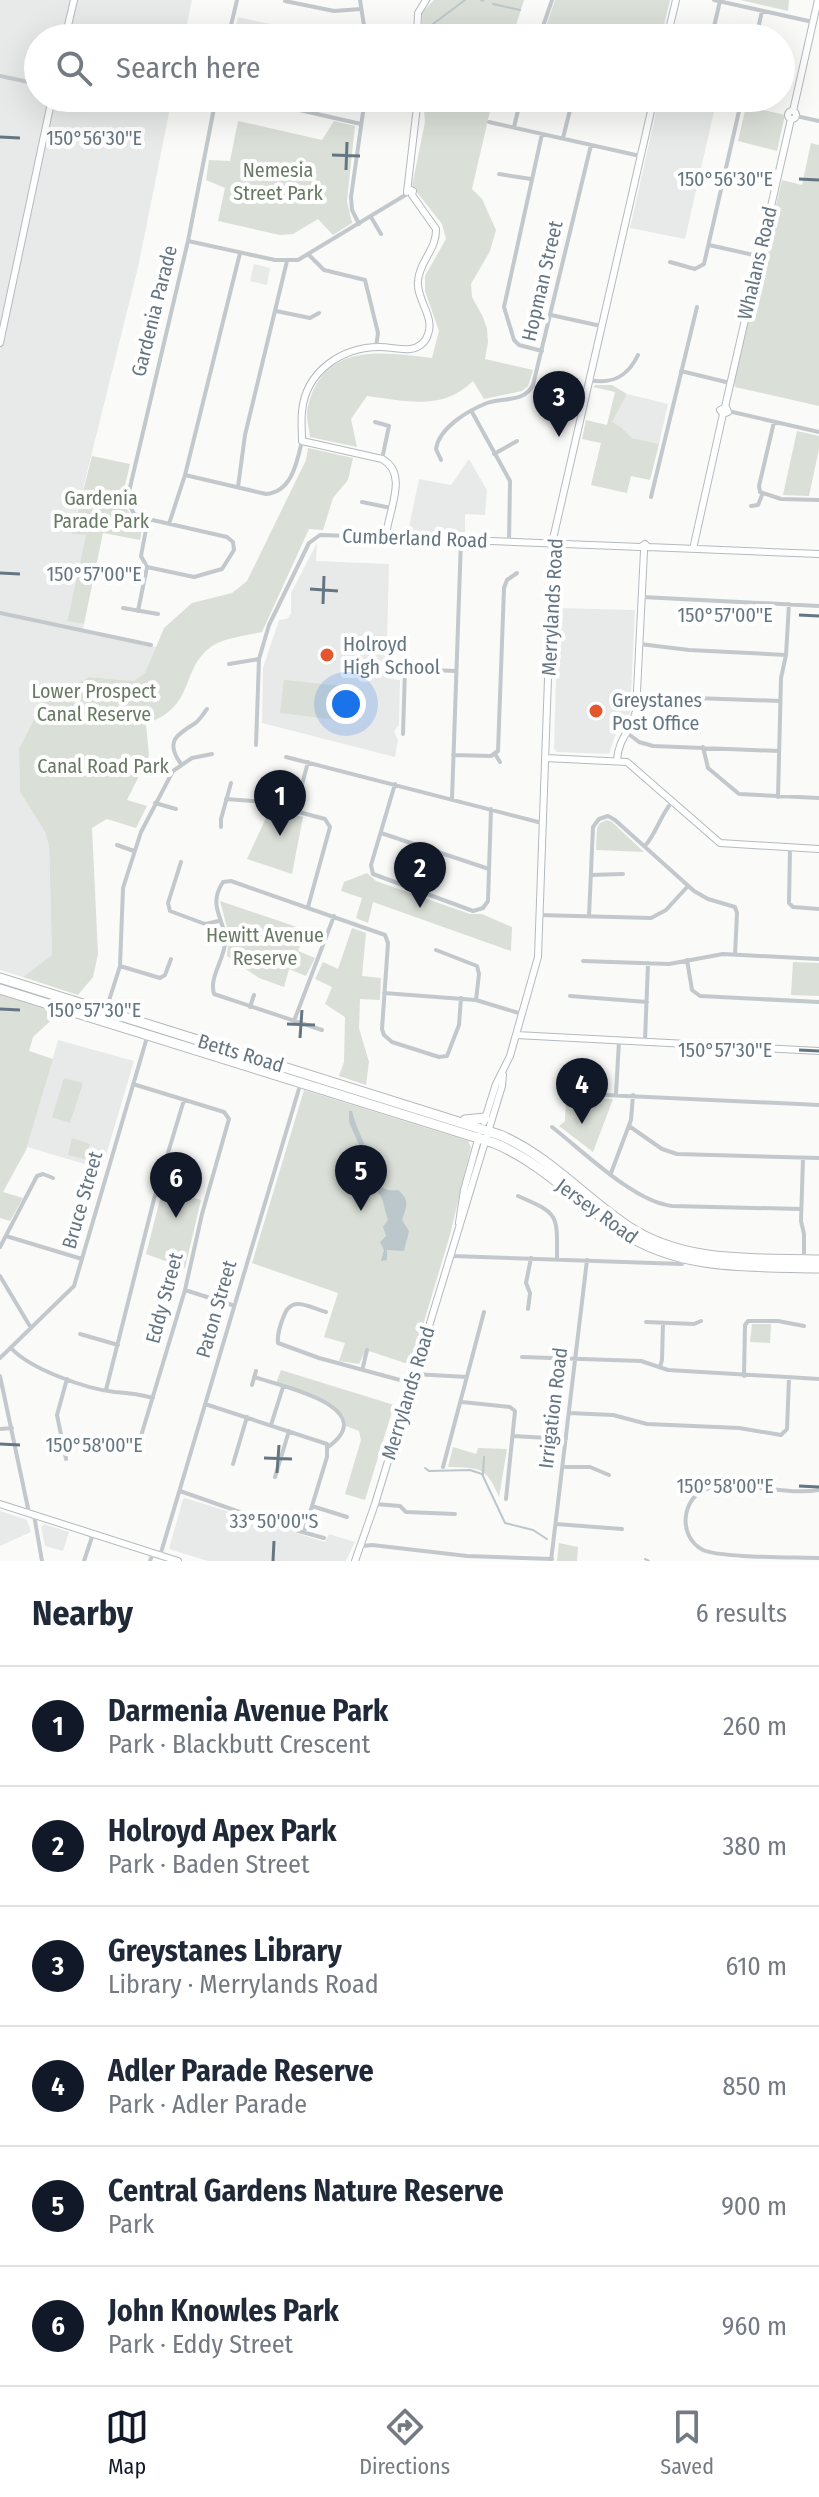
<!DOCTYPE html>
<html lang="en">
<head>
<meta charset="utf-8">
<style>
	body { margin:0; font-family:"Fira Sans Condensed",sans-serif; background:#f2f2f3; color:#1f2937 }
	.you { position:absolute; left:346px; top:704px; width:28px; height:28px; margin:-20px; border:6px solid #fff; border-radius:50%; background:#1a73e8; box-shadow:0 0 0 12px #1a73e833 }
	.badge { display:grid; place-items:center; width:52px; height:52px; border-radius:50%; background:#111827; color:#fff; font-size:26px; font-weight:700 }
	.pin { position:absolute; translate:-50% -66px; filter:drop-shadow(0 2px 4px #0008) }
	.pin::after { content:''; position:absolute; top:42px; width:28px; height:24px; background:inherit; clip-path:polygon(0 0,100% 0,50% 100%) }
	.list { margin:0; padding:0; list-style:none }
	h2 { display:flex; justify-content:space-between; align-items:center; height:104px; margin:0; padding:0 32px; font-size:34px }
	h2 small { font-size:26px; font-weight:400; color:#747a83 }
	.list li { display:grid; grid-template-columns:52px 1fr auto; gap:24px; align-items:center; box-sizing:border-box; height:120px; padding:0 32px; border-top:2px solid #e0e1e3 }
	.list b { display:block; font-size:30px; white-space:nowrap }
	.list p { margin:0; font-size:26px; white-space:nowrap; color:#747a83 }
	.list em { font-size:26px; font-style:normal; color:#747a83 }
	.icon { flex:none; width:44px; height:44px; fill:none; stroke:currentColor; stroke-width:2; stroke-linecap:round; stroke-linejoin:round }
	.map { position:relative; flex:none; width:819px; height:1561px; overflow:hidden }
	.search { position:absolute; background:#fff; box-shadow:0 8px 32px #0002; left:24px; right:24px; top:24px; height:88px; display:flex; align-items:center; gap:20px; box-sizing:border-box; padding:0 28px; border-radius:44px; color:#747a83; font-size:30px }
	.sheet { height:824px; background:#fff }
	nav { display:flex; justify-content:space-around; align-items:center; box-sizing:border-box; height:112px; border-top:2px solid #e0e1e3; background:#fff; font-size:22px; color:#747a83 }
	nav a { display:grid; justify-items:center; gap:4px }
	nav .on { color:#111827 }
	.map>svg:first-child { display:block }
</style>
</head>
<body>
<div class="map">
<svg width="819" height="1561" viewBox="0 0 819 1561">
	<rect width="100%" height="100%" fill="#fafaf8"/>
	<path fill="#e8e9e9" d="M 0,0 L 192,0 L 184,38 L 38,38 L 38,98 L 172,98 L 139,263 L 76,517 L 73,534 L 86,535 L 67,620 L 84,624 L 83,630 L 156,647 L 145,674 L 134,681 L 89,677 L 44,702 L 19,749 L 20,792 L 45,832 L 49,845 L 52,956 L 23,977 L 0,970 Z
		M 238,17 L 334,38 L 233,38 Z
		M 684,98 L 717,98 L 685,239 L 630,228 L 659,99 L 683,105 Z
		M 254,264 L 270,268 L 267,285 L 250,281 Z
		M 627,394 L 668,404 L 659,444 L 632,438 L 622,428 L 611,422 Z
		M 469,459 L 487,490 L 485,515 L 465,514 L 465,534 L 408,532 L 419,479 L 451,485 Z
		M 317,543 L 316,561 L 389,564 L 386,678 L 400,680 L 399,725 L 394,731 L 398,740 L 395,757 L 262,723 L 263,668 L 279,620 L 287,619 L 291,614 L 291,593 Z
		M 558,608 L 635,610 L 630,713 L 615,736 L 609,754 L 557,752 L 554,748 Z
		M 58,1040 L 134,1061 L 102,1169 L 27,1147 Z
		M 185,1498 L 325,1542 L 329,1534 L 355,1542 L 346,1561 L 208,1561 L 169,1549 L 183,1499 Z
		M 0,1511 L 27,1520 L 31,1532 L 0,1546 Z
		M 44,1524 L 69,1532 L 63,1551 L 45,1546 L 41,1527 Z"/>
	<path fill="#dadfd7" d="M 434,0 L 524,0 L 512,38 L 422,38 L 422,12 Z
		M 555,0 L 670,0 L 661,38 L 542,38 Z
		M 740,0 L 789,0 L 788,11 Z
		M 423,98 L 493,98 L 472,189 L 482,199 L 496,230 L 490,251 L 471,284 L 472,297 L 483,317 L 487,329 L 488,342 L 485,359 L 533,370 L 528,386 L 522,391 L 484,399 L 473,381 C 443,411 406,401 367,396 L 351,419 L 357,447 L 310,437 C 309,427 305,415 308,406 C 324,342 382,352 432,358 L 439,331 L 425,291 L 425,276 L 446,239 L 442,224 L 412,186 L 425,122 Z
		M 746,106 L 785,115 L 777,151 L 738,141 Z
		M 238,121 L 322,140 L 334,121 L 355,126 L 347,201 L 352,223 L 333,235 L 318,219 L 293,234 L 280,235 L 218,221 L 225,188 L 206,180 L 209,160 L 230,161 Z
		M 811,143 L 819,145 L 819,406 L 735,387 L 734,381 L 782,180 L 802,185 Z
		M 595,385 L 612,385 L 627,394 L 612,422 L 622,428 L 632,438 L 659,444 L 650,480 L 631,476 L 627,493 L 591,485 L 601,443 L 582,439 L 586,420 L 607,425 L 615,392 L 593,387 Z
		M 797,431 L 819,436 L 819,449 L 809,496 L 783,495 Z
		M 308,448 L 353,458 L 348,480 L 333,498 L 323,530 L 309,529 L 262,632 C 245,636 220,638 207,650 C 180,675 195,706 146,724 L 149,756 L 127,800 L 147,806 L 136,828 L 107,819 L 92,828 L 98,954 L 93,977 L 78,995 L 23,977 L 52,955 L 49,845 L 45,832 L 20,792 L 19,749 L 43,702 L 89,677 L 134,681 L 145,673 L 164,628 L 192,603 L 232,593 L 247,581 L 306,460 Z
		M 92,456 L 130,464 C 124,494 114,504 143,524 L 140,540 L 103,533 L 84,624 L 67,621 L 86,535 L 72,534 Z
		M 284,680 L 342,686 L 338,720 L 280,713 Z
		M 270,809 L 303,817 L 292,874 L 247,859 Z
		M 607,820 L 612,822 L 644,852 L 596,850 L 597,828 L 600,823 Z
		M 367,873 L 376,881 L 470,914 L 482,914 L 512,927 L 511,951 L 373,902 L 368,923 L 356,918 L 362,898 L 341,891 L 344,882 Z
		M 220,901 L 306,930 L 298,951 L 315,958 L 306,976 L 289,969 L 284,987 L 259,978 L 227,956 L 229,935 Z
		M 352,928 L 366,933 L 362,976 L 381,978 L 380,1000 L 360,999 L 359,1028 L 369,1062 L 366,1085 L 339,1076 L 344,1062 L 345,1017 L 325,1004 L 332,987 L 315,979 L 323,962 L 338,969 Z
		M 793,962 L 819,963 L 819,996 L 791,995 Z
		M 0,994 L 59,1013 L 33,1037 L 29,1051 L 53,1059 L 26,1150 L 3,1192 L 23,1198 L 10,1221 L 0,1218 Z
		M 64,1078 L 83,1083 L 70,1123 L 52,1117 Z
		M 304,1090 L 468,1141 L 471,1147 L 450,1235 L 411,1365 L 366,1350 L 359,1364 L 339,1361 L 345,1343 L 324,1337 L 338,1293 L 252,1263 Z
		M 566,1096 L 613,1099 L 593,1152 L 559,1126 L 565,1121 Z
		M 72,1138 L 90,1144 L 85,1159 L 68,1155 Z
		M 163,1188 L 201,1200 L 185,1268 L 146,1254 Z
		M 752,1324 L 771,1324 L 770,1343 L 750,1342 Z
		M 281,1370 L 394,1405 L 365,1500 L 345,1494 L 361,1440 L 359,1431 L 346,1426 C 348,1402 295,1390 276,1383 Z
		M 453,1447 L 476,1454 L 478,1448 L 507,1449 L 499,1497 C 486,1466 480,1468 448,1467 Z
		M 559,1543 L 578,1547 L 577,1561 L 557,1561 Z"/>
	<path fill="#bbc7cb" d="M 349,1111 L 352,1111 C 356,1129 365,1143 371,1159 L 368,1163 C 373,1180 381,1193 398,1190 C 410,1200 407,1206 402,1220 L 409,1231 L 404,1251 L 387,1250 L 387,1260 L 381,1261 L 384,1250 L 380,1242 L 386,1236 L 383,1227 L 388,1220 C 381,1199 386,1196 367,1184 L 362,1185 L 359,1181 L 357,1166 L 363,1154 L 349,1122 Z"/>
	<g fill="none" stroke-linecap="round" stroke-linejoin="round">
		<path stroke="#bbc7cb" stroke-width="2" d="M 481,0 L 483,1
			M 493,4 L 520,10
			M 425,30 L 465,0
			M 425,1468 L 429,1471 L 470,1470 L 482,1474 L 505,1523 L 533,1530 L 547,1539
			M 483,1475 L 484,1457
			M 645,1559 L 649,1561"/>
		<defs>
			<path id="secondary" d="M 65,38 L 74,0
				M 417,38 L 418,13 L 426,0
				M 667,38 L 676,0
				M788 115a4 4 0 1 1 8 0a4 4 0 1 1-8 0Z
				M 793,111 L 818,0
				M 409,189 L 413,191 L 412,195 L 436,229 C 437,249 419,262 418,281 C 416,299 435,317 428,334 C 426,342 419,348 410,349 C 400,350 390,347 380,347 C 342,347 306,371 302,411 C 301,421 302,431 302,441 L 382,459 C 410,474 387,513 386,537 L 641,547 L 645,544 L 648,547
				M 407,192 L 418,98
				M 0,343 L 52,98
				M 725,407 L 791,119
				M 648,547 L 819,554
				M 693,549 L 723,414 L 720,410 L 726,407 L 728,412 L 723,414
				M 545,758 L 627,762 L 720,843 L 819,849
				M 617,760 C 619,736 631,732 636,711 L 644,551
				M 516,1035 L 819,1051
				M 484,1122 L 496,1084 L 510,1056 L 538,957 L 553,539 L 654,98
				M 459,1223 L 464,1190 L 479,1136
				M 0,1504 L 178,1561
				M 355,1561 L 375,1504 L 502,1086 L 503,1075"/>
			<path id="highway" d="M 0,978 L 500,1135 C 549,1156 585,1198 629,1227 C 686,1264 754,1258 819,1260
				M 0,989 L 494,1143 C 543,1163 579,1204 624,1233 C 682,1271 752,1266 819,1268
				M 465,1120 L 485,1118"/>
		</defs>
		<use href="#secondary" stroke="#b3babf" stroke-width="8"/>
		<use href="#highway" stroke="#b4b9bd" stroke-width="11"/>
		<path stroke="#c3c8cc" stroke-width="4" d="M 360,0 L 366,38
			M 714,0 L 813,22
			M 285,1 L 334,11 L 361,9
			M 713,31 L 720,1
			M 228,38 L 237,0
			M 539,38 L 552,0
			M 756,38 L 762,11
			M 0,76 L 38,84
			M 247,98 L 361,124
			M 583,98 L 602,102
			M 796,116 L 819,121
			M 489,122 L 640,156
			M 514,127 L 521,98
			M 542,134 L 504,307 L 514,340 L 519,345 L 542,351
			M 563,138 L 573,98
			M 499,174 L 531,179
			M 371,217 L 381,234
			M 359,224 L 352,210 L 351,197 L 365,98
			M 188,241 L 275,260 L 298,260 L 407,194
			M 709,245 L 758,256
			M 309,255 L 324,270 L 365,280 L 378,333 L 376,347
			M 670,262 L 695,269 L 704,264 L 742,98
			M 276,311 L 310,318 L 319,313
			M 551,315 L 601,326
			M 681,371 L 730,383
			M 589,380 C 613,385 628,376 638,355
			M 728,411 L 819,432
			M 472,412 L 510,481 L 509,542
			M 375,422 L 389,426 L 382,459
			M 774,422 L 759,486 L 760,492 L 781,499 L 819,500
			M 494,454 L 517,441
			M 441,460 L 436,449 C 439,428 467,411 487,403 C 503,397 524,403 533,385 L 591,145
			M 185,475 L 266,494 C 292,492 297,462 302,441
			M 238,487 L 245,435 L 287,261
			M 651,497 L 697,307
			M 362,502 L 391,508
			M 751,506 L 758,505 L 762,495
			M 148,519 L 227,537 L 233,542 L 234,550 L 222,569 L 194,577 L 147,567 L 141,556 L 148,519 L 134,514 L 127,500 L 188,241 L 216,98
			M 169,524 L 185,475 L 240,253
			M 642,597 L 819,606
			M 123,608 L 158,614
			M 138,611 L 147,567
			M 0,613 L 151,645
			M 640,644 L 689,650 L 786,655
			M 229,664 L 259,659
			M 638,696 L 780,701
			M 626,732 L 639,742 L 653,746 L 779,751
			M 403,734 L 405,669 L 456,671
			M 256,745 L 259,659 L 269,625 L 309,543 L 320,535 L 386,537
			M 703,747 L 708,768 L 739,794 L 819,798
			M 495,754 L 500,762
			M 453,755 L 491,756 L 498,751 L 504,588 L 507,580 L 517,573
			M 286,757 L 542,823
			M 308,762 L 295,811 L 325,819 L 330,827 L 308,907
			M 181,764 C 165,742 176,735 194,724 C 200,720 203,714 207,709
			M 395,784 L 371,865 L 373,874 L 473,911 L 483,908 L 488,901 L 491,809
			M 778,797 L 781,678 L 786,655 L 789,604
			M 226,799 L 267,802 L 295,811
			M 452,799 L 461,540
			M 155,803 L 176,809
			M 221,827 L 221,819 L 231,783
			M 381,833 L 489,869
			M 117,845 L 134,851
			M 645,846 C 657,832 660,816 672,802
			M 790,848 L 789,903 L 793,907 L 819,909
			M 181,862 L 168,903 L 170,911 L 205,924 L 219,921
			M 591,875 L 623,874
			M 539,915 L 651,918 L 666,910 L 688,886
			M 589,916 L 593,827 L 599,819 L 608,816 L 615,820 L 694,891 L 708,899 L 735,907 L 737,913 L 735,955
			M 436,950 L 477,966 L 479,974 L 476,1000
			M 687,960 L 692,990 L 700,996 L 819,1002
			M 583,961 L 669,964 L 723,954 L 819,959
			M 120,966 L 160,978 L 165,975 L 171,959
			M 384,993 L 476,1000 L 522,1014
			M 570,996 L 647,1002
			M 250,1007 L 254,995
			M 106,1010 L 120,966 L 123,888 L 141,832 L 173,771 L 192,758 L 212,754
			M 107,1013 L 109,1017 L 121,1023
			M 294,1021 L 334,916
			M 322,1030 L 214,994 C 209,978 223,961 225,944 C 227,920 206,908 223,882 L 231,881 L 385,935 L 388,943 L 382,1029 L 384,1035 L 392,1042 L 439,1057 L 447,1056 L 459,1025 L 461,998
			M 645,1041 L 648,963
			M 133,1084 L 224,1112 L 229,1119 L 202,1214 L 185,1290 L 138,1446
			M 563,1093 L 819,1105
			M 616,1094 L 619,1041
			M 563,1099 L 563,1085
			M 629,1126 L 662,1149 L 677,1154 L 819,1158
			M 552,1127 C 583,1151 634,1202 672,1206 L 801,1209
			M 803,1158 L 801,1221 L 804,1234 L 804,1259
			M 611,1173 L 631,1120 L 633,1095
			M 518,1196 C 560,1214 557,1215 557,1259
			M 6,1236 L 82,1259
			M 0,1247 L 37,1176 L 43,1174 L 53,1178
			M 452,1256 L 682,1264
			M 0,1276 L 31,1328
			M 185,1290 L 232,1305
			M 528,1309 L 530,1293 L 526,1283 L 531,1258
			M 326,1312 C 308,1307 291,1294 283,1318 C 280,1326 277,1334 278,1343 L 319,1358 L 411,1383
			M 646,1322 L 694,1324 L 701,1321
			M 80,1334 L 118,1345
			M 11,1348 C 30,1369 86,1389 115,1392 C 129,1393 139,1394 153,1398
			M 522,1357 L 641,1361 L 668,1370 L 819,1379
			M 0,1358 L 74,1286 L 148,1034
			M 363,1367 L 367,1350
			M 660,1367 L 662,1360 L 663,1323
			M 414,1374 L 467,1377
			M 0,1376 L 29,1513
			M 744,1376 L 745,1325 L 748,1321 L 778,1321 L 804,1326
			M 254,1377 C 280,1386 383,1407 328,1447
			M 252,1385 L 256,1371
			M 106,1390 L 154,1199 L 184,1100
			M 462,1402 L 510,1407 L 515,1411 L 506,1499
			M 205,1404 L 327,1444 L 327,1457 L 304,1532
			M 569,1413 L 613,1415 L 647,1424 L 739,1428 L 781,1435 L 787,1429 L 789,1378
			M 271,1425 L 283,1387
			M 0,1429 L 12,1428
			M 513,1436 L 566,1439
			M 66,1459 L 57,1415 L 67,1379
			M 233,1464 L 247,1417
			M 443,1467 L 484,1312
			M 563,1467 L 590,1467 L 609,1475
			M 275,1477 L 289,1431
			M 819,1490 C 786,1496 740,1480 709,1488 C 681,1496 677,1537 703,1550 C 721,1558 795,1557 819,1558
			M 180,1491 L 277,1525 L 324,1538
			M 375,1504 L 400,1506 L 406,1512 L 455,1514
			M 312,1506 L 347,1517
			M 34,1515 L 42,1561
			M 556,1524 L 622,1529
			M 362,1546 L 372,1545 L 467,1556 L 552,1559
			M 160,1556 L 301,1082
			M 84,1561 L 93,1534
			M 150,1561 L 153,1553
			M 551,1561 L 587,1260"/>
		<use href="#secondary" stroke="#fff" stroke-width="6"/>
		<use href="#highway" stroke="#fff" stroke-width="9"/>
	</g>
	<path fill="none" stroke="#657683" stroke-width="3" d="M 0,137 L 20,138M 332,155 L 360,156M 346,170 L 347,142M 799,179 L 819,180M 0,573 L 20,574M 310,589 L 338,591M 323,604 L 324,576M 799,615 L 819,616M 0,1009 L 20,1010M 287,1024 L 315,1025M 300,1038 L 302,1010M 799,1050 L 819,1051M 0,1444 L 20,1445M 264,1458 L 292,1459M 277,1473 L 279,1445M 799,1486 L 819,1487M 273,1561 L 274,1541"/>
	<g fill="#e4572e" stroke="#fff" stroke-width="3">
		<circle cx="327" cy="655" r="8"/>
		<circle cx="596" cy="711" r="8"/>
	</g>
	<g text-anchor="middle" stroke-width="8" stroke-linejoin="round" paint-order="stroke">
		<g font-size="20" fill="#687a64" stroke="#fff">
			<text x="278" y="177">Nemesia<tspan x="278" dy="23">Street Park</tspan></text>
			<text x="101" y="505">Gardenia<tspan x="101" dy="23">Parade Park</tspan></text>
			<text x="94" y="698">Lower Prospect<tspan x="94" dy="23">Canal Reserve</tspan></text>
			<text x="103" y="773">Canal Road Park</text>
			<text x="265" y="942">Hewitt Avenue<tspan x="265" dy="23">Reserve</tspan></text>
		</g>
		<g font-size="20" fill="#657683" stroke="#fff">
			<text transform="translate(757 263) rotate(-77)" y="7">Whalans Road</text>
			<text transform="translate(542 281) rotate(-77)" y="7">Hopman Street</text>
			<text transform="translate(154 311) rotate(-76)" y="7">Gardenia Parade</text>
			<text transform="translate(415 538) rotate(2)" y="7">Cumberland Road</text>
			<text transform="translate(552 607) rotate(-87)" y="7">Merrylands Road</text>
			<text transform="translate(241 1053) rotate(17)" y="7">Betts Road</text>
			<text transform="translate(82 1200) rotate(-74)" y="7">Bruce Street</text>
			<text transform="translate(597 1211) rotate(36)" y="7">Jersey Road</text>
			<text transform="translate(164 1298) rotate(-75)" y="7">Eddy Street</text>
			<text transform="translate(216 1309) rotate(-74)" y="7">Paton Street</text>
			<text transform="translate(408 1393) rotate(-73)" y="7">Merrylands Road</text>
			<text transform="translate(553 1408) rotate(-83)" y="7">Irrigation Road</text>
		</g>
		<g font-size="20" fill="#657683" stroke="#fff" text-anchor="start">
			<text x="343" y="651">Holroyd<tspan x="343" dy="23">High School</tspan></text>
			<text x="612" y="707">Greystanes<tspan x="612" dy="23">Post Office</tspan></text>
		</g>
	</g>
	<g font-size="20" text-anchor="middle" fill="#657683" stroke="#fff" stroke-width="8" stroke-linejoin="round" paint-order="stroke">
		<text x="94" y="145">150°56'30"E</text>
		<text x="725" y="186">150°56'30"E</text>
		<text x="94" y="581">150°57'00"E</text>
		<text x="725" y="622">150°57'00"E</text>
		<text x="94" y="1017">150°57'30"E</text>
		<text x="725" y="1057">150°57'30"E</text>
		<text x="94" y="1452">150°58'00"E</text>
		<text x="725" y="1493">150°58'00"E</text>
		<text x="274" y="1528">33°50'00"S</text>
	</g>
</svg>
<div class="you"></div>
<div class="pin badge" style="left:280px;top:836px">1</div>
<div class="pin badge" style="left:420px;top:908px">2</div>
<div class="pin badge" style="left:559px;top:437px">3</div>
<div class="pin badge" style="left:582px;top:1124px">4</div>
<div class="pin badge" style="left:361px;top:1211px">5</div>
<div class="pin badge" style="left:176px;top:1218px">6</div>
<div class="search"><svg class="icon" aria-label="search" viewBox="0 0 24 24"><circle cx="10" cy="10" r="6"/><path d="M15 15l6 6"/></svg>Search here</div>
</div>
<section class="sheet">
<h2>Nearby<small>6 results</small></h2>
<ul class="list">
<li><span class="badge">1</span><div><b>Darmenia Avenue Park</b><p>Park · Blackbutt Crescent</p></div><em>260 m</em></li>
<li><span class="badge">2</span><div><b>Holroyd Apex Park</b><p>Park · Baden Street</p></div><em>380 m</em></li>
<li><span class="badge">3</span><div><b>Greystanes Library</b><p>Library · Merrylands Road</p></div><em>610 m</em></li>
<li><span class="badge">4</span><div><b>Adler Parade Reserve</b><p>Park · Adler Parade</p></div><em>850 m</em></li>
<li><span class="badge">5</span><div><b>Central Gardens Nature Reserve</b><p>Park</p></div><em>900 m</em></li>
<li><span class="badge">6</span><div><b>John Knowles Park</b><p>Park · Eddy Street</p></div><em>960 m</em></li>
</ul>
</section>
<nav>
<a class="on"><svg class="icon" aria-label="map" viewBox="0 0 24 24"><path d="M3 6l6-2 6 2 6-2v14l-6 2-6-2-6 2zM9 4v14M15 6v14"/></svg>Map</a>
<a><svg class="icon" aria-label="directions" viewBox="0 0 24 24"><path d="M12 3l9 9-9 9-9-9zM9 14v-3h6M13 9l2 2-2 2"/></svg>Directions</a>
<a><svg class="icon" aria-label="saved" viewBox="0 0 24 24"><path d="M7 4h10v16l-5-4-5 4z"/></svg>Saved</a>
</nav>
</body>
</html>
